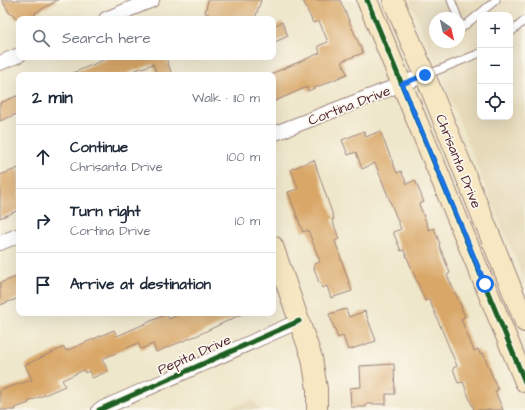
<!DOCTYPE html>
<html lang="en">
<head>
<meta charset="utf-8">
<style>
	body { margin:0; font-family:"Architects Daughter",sans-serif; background:#f6f6f7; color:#1f2937 }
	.controls { position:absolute; right:12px; top:12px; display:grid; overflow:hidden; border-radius:8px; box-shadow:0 4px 16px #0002 }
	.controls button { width:36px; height:36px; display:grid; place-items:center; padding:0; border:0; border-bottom:1px solid #e0e1e3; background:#fff; color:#1f2937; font:20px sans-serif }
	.compass { position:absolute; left:429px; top:12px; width:36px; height:36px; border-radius:50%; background:#fff; box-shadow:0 4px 16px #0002; rotate:146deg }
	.stop { position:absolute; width:12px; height:12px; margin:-9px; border:3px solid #1a73e8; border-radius:50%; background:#fff }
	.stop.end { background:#1a73e8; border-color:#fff; box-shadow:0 1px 4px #0008 }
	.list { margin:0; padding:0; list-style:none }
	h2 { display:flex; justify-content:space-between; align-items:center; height:52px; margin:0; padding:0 16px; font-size:17px }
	h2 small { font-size:13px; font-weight:400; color:#747a83 }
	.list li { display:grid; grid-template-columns:26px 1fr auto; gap:12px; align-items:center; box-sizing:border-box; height:64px; padding:0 16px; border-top:1px solid #e0e1e3 }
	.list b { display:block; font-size:15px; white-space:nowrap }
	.list p { margin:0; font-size:13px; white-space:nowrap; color:#747a83 }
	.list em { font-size:13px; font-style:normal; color:#747a83 }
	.icon { flex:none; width:22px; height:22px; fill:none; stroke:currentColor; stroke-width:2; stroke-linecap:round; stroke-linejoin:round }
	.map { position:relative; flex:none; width:525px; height:410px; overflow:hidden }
	.search { position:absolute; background:#fff; box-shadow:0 4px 16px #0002; left:16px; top:16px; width:260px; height:44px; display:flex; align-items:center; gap:10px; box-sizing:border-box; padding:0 14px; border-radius:8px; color:#747a83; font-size:15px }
	.panel { position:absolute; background:#fff; box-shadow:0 4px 16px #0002; left:16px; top:72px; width:260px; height:244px; border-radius:8px }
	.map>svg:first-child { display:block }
</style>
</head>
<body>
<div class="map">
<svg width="525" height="410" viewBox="0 0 525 410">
	<rect width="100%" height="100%" fill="#fbf7ec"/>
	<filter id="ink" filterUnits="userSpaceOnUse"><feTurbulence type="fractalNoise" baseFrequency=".025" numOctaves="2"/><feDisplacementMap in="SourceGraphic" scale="8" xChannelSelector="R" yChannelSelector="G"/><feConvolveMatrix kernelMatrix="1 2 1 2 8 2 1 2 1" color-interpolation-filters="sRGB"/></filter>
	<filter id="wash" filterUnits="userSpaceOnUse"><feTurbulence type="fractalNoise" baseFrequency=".012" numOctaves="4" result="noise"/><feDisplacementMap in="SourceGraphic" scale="16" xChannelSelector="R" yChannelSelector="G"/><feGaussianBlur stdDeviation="0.9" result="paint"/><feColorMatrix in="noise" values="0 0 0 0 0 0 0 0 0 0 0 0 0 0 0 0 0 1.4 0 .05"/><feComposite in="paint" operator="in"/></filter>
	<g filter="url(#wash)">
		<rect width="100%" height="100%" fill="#efe7cb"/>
		<path fill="#e6daba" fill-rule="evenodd" d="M 410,0 L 525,0 L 525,283 L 506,236 ZM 480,15 L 510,15 L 510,117 L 480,117 ZM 435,18 L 459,18 L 459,42 L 435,42 Z
			M 252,400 L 261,410 L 225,410 Z"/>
		<g id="blocks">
			<path fill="#d9a869" d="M 2,0 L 58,0 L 35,13 L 36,14 L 27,19 L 16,19 L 12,13 L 10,14 Z
				M 208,0 L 261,0 L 255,19 L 207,19 L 209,14 L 205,13 Z
				M 303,0 L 340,0 L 363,53 L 342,61 L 347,74 L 308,91 L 307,87 L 273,102 L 273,73 L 320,53 L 318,46 L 328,42 L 319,21 L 313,23 Z
				M 282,22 L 288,36 L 273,43 L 273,26 Z
				M 111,57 L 168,57 L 166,58 L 172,75 L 157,75 L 153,64 L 122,75 L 68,75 Z
				M 19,95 L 19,113 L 0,121 L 0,103 Z
				M 364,131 L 366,137 L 380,131 L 397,173 L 401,171 L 407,184 L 415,180 L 424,202 L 419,204 L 429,230 L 434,228 L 440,244 L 439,245 L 450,273 L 447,275 L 462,308 L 461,308 L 465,317 L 461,319 L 474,351 L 478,349 L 480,354 L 483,353 L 498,390 L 495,391 L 503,410 L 474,410 L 463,382 L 458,383 L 453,368 L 457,366 L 429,299 L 425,301 L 404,250 L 401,251 L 393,232 L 401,229 L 375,163 L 362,169 L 356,152 L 348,155 L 342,140 Z
				M 314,160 L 334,219 L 332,219 L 339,239 L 335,241 L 352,291 L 331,298 L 327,286 L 322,288 L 320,282 L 319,283 L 314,268 L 315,268 L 314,264 L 320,262 L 308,230 L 303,232 L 288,192 L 298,189 L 291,169 Z
				M 19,168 L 19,210 L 0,218 L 0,175 Z
				M 19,276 L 19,298 L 0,305 L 0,283 Z
				M 346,309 L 349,317 L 365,311 L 376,341 L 348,350 L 343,336 L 338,338 L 329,314 Z
				M 182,313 L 244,313 L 198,335 L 156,352 L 153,344 L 141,349 L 138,343 L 102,359 L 108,371 L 92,378 L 89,371 L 85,373 L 84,370 L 62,380 L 65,386 L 28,402 L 29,403 L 15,408 L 16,410 L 0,410 L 0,390 L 32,380 L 25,365 L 64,347 L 66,351 L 114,330 L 117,336 L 167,314 L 169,319 Z
				M 394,364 L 395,394 L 386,394 L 386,404 L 366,404 L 366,407 L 351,407 L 350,388 L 361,387 L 360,366 Z"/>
		</g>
	</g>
	<g filter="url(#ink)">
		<use href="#blocks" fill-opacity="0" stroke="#9c837b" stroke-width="1"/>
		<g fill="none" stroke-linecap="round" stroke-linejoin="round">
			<defs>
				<path id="lane" d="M 451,0 L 458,18
					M 459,20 L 462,28 L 496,0
					M 510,33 L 525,20
					M 426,75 L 480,53"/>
				<path id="street" d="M 106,19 L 152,0
					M 0,63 L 19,55
					M 273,134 L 425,75
					M 0,243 L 19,235
					M 99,410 L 299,321"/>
				<path id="secondary" d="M 367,0 L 525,382
					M 393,0 L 425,75 L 525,322
					M 273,246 L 312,358 L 317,389 L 317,410"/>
			</defs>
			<use href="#lane" stroke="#9c837b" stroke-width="9"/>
			<use href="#street" stroke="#9c837b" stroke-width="16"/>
			<use href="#secondary" stroke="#9c837b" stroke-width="22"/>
			<use href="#lane" stroke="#fff" stroke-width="7"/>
			<use href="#street" stroke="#fff" stroke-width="14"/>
			<use href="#secondary" stroke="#f7e8c3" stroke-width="20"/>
			<defs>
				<path id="cycleway" d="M 367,0 L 525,382
					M 99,410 L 299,321"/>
			</defs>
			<use href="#cycleway" stroke="#fbf7ec" stroke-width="8"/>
			<use href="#cycleway" stroke="#1b5e20" stroke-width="5"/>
		</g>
	</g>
	<g fill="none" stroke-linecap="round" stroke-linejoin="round" filter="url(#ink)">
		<path stroke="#1a73e8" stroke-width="5" d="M 425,75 L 402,84 L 485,284"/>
	</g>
	<g text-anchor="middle" stroke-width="3.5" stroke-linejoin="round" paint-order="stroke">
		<g font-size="14" fill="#4a1f2b" stroke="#fbf7ec">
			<text transform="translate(349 105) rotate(-21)" y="5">Cortina Drive</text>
			<text transform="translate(459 161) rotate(68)" y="5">Chrisanta Drive</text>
			<text transform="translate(194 354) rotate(-24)" y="5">Pepita Drive</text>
		</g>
	</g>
</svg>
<div class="controls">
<button>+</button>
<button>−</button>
<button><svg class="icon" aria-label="locate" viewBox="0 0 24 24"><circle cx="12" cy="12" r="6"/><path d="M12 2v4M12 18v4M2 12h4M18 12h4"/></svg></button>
</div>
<svg class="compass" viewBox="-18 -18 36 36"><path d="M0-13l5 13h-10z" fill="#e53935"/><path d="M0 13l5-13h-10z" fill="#747a83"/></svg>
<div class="stop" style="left:485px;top:284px"></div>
<div class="stop end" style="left:425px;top:75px"></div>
<div class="search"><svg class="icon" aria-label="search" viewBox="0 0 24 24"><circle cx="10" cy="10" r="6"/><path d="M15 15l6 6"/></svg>Search here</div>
<section class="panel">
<h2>2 min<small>Walk · 110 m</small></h2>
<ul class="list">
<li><svg class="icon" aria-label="ahead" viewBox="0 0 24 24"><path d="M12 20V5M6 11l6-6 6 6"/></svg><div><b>Continue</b><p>Chrisanta Drive</p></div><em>100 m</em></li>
<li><svg class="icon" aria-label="right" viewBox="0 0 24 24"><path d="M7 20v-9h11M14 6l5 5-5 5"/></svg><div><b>Turn right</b><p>Cortina Drive</p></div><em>10 m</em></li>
<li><svg class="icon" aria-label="arrive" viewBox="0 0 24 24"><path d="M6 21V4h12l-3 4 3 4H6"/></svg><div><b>Arrive at destination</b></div></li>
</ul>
</section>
</div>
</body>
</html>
